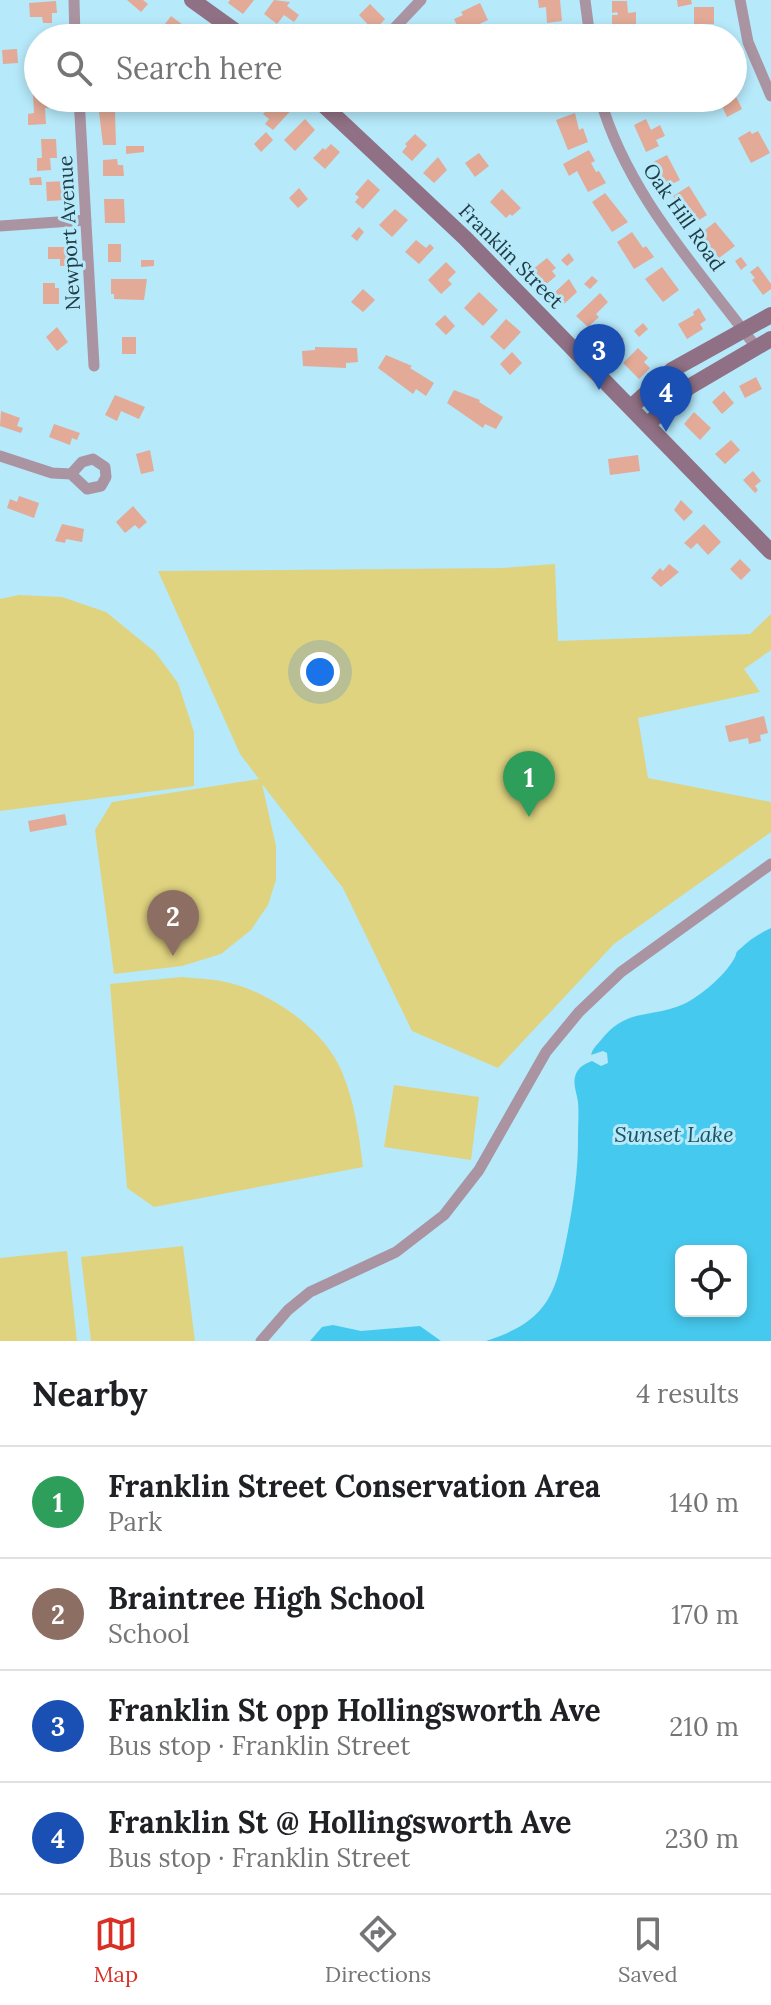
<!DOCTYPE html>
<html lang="en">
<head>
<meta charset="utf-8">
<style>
	body { margin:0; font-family:Lora,serif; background:#f6f6f6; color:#202124 }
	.controls { position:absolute; right:24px; bottom:24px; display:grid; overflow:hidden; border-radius:12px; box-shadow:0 4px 12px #0003 }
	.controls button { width:72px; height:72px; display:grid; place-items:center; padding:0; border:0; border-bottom:2px solid #e0e0e0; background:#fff; color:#202124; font:40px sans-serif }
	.you { position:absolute; left:320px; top:672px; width:28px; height:28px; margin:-20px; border:6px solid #fff; border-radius:50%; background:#1a73e8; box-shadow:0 0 0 12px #1a73e833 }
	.badge { display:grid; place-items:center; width:52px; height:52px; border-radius:50%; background:#d93025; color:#fff; font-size:26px; font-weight:700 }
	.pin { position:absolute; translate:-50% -66px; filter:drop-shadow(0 2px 4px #0008) }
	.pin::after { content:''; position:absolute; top:42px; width:28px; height:24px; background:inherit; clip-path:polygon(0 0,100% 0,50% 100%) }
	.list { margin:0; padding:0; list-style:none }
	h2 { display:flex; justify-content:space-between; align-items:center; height:104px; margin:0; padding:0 32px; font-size:34px }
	h2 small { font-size:26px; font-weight:400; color:#757577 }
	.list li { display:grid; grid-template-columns:52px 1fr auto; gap:24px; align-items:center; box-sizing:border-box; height:112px; padding:0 32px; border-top:2px solid #e0e0e0 }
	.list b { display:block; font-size:30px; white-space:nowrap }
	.list p { margin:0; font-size:26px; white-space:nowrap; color:#757577 }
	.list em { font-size:26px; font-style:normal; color:#757577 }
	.icon { flex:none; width:44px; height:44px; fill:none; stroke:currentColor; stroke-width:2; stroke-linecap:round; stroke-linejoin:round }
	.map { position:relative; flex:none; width:771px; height:1341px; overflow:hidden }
	.search { position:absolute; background:#fff; box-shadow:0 4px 12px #0003; left:24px; right:24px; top:24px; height:88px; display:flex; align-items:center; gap:20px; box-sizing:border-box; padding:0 28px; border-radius:44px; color:#757577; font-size:30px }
	.sheet { height:552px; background:#fff }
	nav { display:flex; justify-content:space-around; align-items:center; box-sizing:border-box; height:112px; border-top:2px solid #e0e0e0; background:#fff; font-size:22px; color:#757577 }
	nav a { display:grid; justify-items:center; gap:4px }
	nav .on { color:#d93025 }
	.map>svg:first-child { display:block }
</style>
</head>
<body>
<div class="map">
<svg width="771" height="1341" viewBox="0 0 771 1341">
	<rect width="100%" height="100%" fill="#b6e9fa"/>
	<path fill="#e0d380" d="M 555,564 L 558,641 L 750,634 L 771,614 L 771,650 L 744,669 L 760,692 L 638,718 L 648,778 L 771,802 L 771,832 L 614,944 L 498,1068 L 412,1031 L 343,888 L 262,784 L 276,846 L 276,880 L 268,905 L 251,930 L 221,954 L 182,966 L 114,974 L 95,830 L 112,802 L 259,779 L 240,754 L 158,571 L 502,568 Z
		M 19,595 L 62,597 L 106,612 L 155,652 L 178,683 L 194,732 L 194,786 L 0,811 L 0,599 Z
		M 182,977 C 200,979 220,979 237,985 C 277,997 326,1032 342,1072 C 355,1103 359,1135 363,1167 L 154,1207 L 127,1188 L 110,984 Z
		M 394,1085 L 479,1097 L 471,1160 L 384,1147 Z
		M 183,1246 L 195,1341 L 91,1341 L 81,1257 Z
		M 67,1251 L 77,1341 L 0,1341 L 0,1258 Z"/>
	<path fill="#46c9ee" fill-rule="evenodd" d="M 771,928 L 771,1341 L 486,1341 C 551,1320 556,1292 568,1231 C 574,1199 578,1171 578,1139 C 578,1126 579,1114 578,1102 C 577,1094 573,1085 575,1077 C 577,1068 584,1064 592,1061 L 601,1066 L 608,1063 L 607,1053 L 603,1051 L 591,1055 C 593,1048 596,1046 601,1040 C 627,1007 650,1019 684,1004 C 702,995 724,976 734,959 C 738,952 734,954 740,949 C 749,940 760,933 771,928 ZM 681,1251 L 741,1251 L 741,1311 L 681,1311 Z
		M 333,1325 L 361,1331 L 420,1326 L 441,1341 L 310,1341 L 322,1327 Z"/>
	<path fill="#e2aa97" d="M 127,0 L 143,0 L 148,4 L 141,12 Z
		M 230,0 L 254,0 L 243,14 L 228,3 Z
		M 274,0 L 290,2 L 287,6 L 299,15 L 294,22 L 284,15 L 277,24 L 264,14 Z
		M 538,0 L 560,0 L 562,21 L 547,23 L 546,7 L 539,8 Z
		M 677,0 L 691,0 L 692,4 L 678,7 Z
		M 56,1 L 57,13 L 52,13 L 52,23 L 43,23 L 42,17 L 30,17 L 29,3 Z
		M 612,1 L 627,1 L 628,13 L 636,12 L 636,24 L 630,24 L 630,28 L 612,29 L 612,15 L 618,15 L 617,12 L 612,13 Z
		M 480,3 L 488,20 L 471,28 L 476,38 L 463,38 L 454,19 L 463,15 L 461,12 Z
		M 370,4 L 385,19 L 374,31 L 359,15 Z
		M 694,7 L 714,7 L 714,24 L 694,24 Z
		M 171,16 L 183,25 L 174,38 L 159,38 L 156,36 Z
		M 348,26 L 360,38 L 336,38 Z
		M 563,32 L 564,38 L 541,38 L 541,34 Z
		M 17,49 L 18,63 L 3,64 L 2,50 Z
		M 733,90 L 742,109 L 727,117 L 721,104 L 716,106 L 712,98 L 733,98 Z
		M 33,95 L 38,95 L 38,98 L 63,98 L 63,107 L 45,108 L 46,124 L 28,125 L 28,114 L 34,113 Z
		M 278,98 L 284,98 L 294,107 L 273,130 L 265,124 L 269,119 L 263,114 Z
		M 358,98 L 369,98 L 372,101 L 363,111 L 354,103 Z
		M 554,98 L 572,98 L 574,105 L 557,109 Z
		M 628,98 L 645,98 L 647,110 L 630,112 Z
		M 115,111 L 116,145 L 103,145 L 99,112 Z
		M 575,113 L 579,130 L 583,128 L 588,142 L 568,150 L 556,120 Z
		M 305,119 L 315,130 L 295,151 L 284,140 Z
		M 646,119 L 651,130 L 660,125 L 665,136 L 656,140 L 659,146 L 646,152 L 634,125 Z
		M 750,131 L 752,134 L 758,131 L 770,153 L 751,163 L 738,138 Z
		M 266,132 L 273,140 L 261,152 L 254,144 Z
		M 415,134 L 427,145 L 412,161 L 402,152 L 407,146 L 405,144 Z
		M 41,139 L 56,139 L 57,158 L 50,158 L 51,170 L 37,171 L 37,158 L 42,158 Z
		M 331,144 L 340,152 L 325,169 L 313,158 L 323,148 L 325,150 Z
		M 126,146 L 144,146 L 144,152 L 126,154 Z
		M 589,150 L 595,161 L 591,163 L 596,172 L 599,171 L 606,183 L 588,192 L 577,171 L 569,176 L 563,164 Z
		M 479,153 L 489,166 L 475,177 L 465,163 Z
		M 667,155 L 680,180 L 666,187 L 653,162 Z
		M 438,157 L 447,170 L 434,183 L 423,173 Z
		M 117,159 L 118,165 L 123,165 L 124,176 L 103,176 L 103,160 Z
		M 41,177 L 42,185 L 30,185 L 29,178 Z
		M 368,179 L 380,190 L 363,209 L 355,202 L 359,197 L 355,194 Z
		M 66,181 L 66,200 L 47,201 L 46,182 Z
		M 689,186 L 707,215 L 691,225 L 673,196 Z
		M 299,188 L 308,199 L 298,208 L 289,198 Z
		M 502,189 L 521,208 L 512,216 L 510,214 L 506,218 L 490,202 Z
		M 605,193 L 628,222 L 612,232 L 592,202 Z
		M 104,199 L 124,199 L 125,223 L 105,223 Z
		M 395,209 L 408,220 L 392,237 L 379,225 Z
		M 715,222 L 735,246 L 719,258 L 700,234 Z
		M 359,227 L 364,232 L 357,241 L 351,236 Z
		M 632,232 L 643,248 L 646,246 L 654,257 L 634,269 L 617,242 Z
		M 416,240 L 426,248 L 430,244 L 434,248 L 419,264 L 405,252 Z
		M 108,244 L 121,244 L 121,262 L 108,262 Z
		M 48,247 L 68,247 L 68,266 L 60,266 L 60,259 L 48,259 Z
		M 569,253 L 574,260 L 567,266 L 561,260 Z
		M 741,257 L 747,265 L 741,270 L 735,261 Z
		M 547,258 L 556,268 L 552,271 L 556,276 L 544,286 L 532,270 Z
		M 141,260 L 154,260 L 154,266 L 141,267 Z
		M 446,262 L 456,272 L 448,280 L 452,284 L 441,294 L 428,280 Z
		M 758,266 L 771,284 L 771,289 L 763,295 L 752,280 L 755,278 L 750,272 Z
		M 662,267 L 679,290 L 663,302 L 645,279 Z
		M 592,276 L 598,281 L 590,289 L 584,284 Z
		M 111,279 L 147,279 L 144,300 L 114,299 L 114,294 L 111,294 Z
		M 569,279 L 577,292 L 564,304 L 554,293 Z
		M 43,283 L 55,283 L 55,288 L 59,288 L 59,304 L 43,304 Z
		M 363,289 L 375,300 L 363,312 L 351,302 Z
		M 479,292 L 498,310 L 483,326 L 464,308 Z
		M 600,293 L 608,302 L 596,314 L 599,317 L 588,327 L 576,316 Z
		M 699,308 L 706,320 L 700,324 L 703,329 L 687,339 L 678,324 L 694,315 L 693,312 Z
		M 445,315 L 455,326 L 446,335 L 435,324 Z
		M 506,319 L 521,332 L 504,350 L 490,337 Z
		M 643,323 L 648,329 L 639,337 L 634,331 Z
		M 57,327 L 68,342 L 57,351 L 46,337 Z
		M 613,328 L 624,339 L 609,353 L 598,342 Z
		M 122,337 L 136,337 L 136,354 L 122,354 Z
		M 315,347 L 357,348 L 358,362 L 346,363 L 346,368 L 303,366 L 302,351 L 315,350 Z
		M 638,348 L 648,358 L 644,362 L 650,368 L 639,379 L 623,363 Z
		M 512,352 L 522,363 L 510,375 L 500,364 Z
		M 386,355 L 412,366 L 410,368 L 434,383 L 426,396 L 416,389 L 413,394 L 378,368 Z
		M 756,377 L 762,389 L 745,398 L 739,386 Z
		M 454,390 L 480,400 L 479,402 L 503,417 L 496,429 L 485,424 L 483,428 L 447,403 Z
		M 724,391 L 734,403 L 722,414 L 712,402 Z
		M 115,395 L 145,407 L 139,419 L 121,411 L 117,421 L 105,415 Z
		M 1,411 L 20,418 L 17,426 L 23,428 L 21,433 L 0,426 Z
		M 694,412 L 711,428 L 700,440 L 684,424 Z
		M 54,424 L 80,433 L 77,440 L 72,438 L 70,445 L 49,437 Z
		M 731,440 L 740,450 L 725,464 L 715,454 Z
		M 150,450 L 154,471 L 141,474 L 136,454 Z
		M 638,455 L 640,471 L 610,475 L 608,459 Z
		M 753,471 L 761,481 L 755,486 L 758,490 L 755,493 L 743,480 Z
		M 19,496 L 39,503 L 34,518 L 7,508 L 10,499 L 17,502 Z
		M 681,500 L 693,512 L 684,521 L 674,510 Z
		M 133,506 L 147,522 L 139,529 L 135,525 L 125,533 L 116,522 Z
		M 62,524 L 84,529 L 82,542 L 66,539 L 65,543 L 55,541 Z
		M 704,524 L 721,542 L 708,555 L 697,543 L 691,549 L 684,543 Z
		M 740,559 L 751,570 L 741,580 L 730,569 Z
		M 669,564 L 679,572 L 661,587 L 651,578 L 660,568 L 663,571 Z
		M 764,716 L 768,733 L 760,735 L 761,741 L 749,744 L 748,738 L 729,742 L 725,726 Z
		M 65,814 L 67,825 L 30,832 L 28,821 Z"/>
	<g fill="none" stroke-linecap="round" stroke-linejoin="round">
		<path stroke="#aa94a2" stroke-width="11" d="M 74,0 L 75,38
			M 585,0 L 590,38
			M 740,0 L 748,42 L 771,96
			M 385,38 L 421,0
			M 79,98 L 94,366
			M 600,98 C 627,194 698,269 756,347
			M 0,226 L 86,220
			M 0,456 L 52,473 L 71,474
			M 93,459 L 105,467 L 106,477 L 101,486 L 87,489 L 71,474 L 82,462 Z
			M 261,1341 L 288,1310 L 310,1292 L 396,1252 L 444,1215 L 479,1170 L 546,1052 L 579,1012 L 621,972 L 771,864"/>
		<path stroke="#907084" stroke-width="16" d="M 192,0 L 245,38
			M 316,98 L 465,238 L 771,552
			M 631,407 L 672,370 L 771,315
			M 648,424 L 689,387 L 771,339"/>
	</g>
	<g text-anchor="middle" stroke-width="6" stroke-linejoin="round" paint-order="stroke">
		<g font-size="20" fill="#213c45" stroke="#b6e9fa">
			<text transform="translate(684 217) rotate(55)" y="7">Oak Hill Road</text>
			<text transform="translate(69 233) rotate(-93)" y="7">Newport Avenue</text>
			<text transform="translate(511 256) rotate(45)" y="7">Franklin Street</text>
		</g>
		<g font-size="22" font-style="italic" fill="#1d5262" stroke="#b6e9fa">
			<text x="674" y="1142">Sunset Lake</text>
		</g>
	</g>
</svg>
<div class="controls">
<button><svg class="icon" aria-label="locate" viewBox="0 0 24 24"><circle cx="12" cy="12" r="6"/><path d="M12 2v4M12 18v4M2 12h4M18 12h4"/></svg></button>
</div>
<div class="you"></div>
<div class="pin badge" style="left:529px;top:817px;background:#2e9e5b">1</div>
<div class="pin badge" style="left:173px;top:956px;background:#8d6e63">2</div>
<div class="pin badge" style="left:599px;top:390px;background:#1a4fb4">3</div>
<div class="pin badge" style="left:666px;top:432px;background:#1a4fb4">4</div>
<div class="search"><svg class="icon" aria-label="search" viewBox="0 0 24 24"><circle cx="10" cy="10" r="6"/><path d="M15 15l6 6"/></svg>Search here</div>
</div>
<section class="sheet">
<h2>Nearby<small>4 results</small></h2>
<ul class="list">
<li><span class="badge" style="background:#2e9e5b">1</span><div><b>Franklin Street Conservation Area</b><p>Park</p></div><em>140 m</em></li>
<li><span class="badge" style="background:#8d6e63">2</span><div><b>Braintree High School</b><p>School</p></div><em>170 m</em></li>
<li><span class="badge" style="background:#1a4fb4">3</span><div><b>Franklin St opp Hollingsworth Ave</b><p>Bus stop · Franklin Street</p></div><em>210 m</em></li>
<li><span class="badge" style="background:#1a4fb4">4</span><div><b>Franklin St @ Hollingsworth Ave</b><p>Bus stop · Franklin Street</p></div><em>230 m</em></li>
</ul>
</section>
<nav>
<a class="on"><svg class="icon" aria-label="map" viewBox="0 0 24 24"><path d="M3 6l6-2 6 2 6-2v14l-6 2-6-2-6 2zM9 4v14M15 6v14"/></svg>Map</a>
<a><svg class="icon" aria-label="directions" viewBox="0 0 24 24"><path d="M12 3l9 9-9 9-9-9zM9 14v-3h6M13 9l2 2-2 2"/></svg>Directions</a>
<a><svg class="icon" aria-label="saved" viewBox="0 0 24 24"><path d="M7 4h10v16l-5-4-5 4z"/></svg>Saved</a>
</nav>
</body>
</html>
